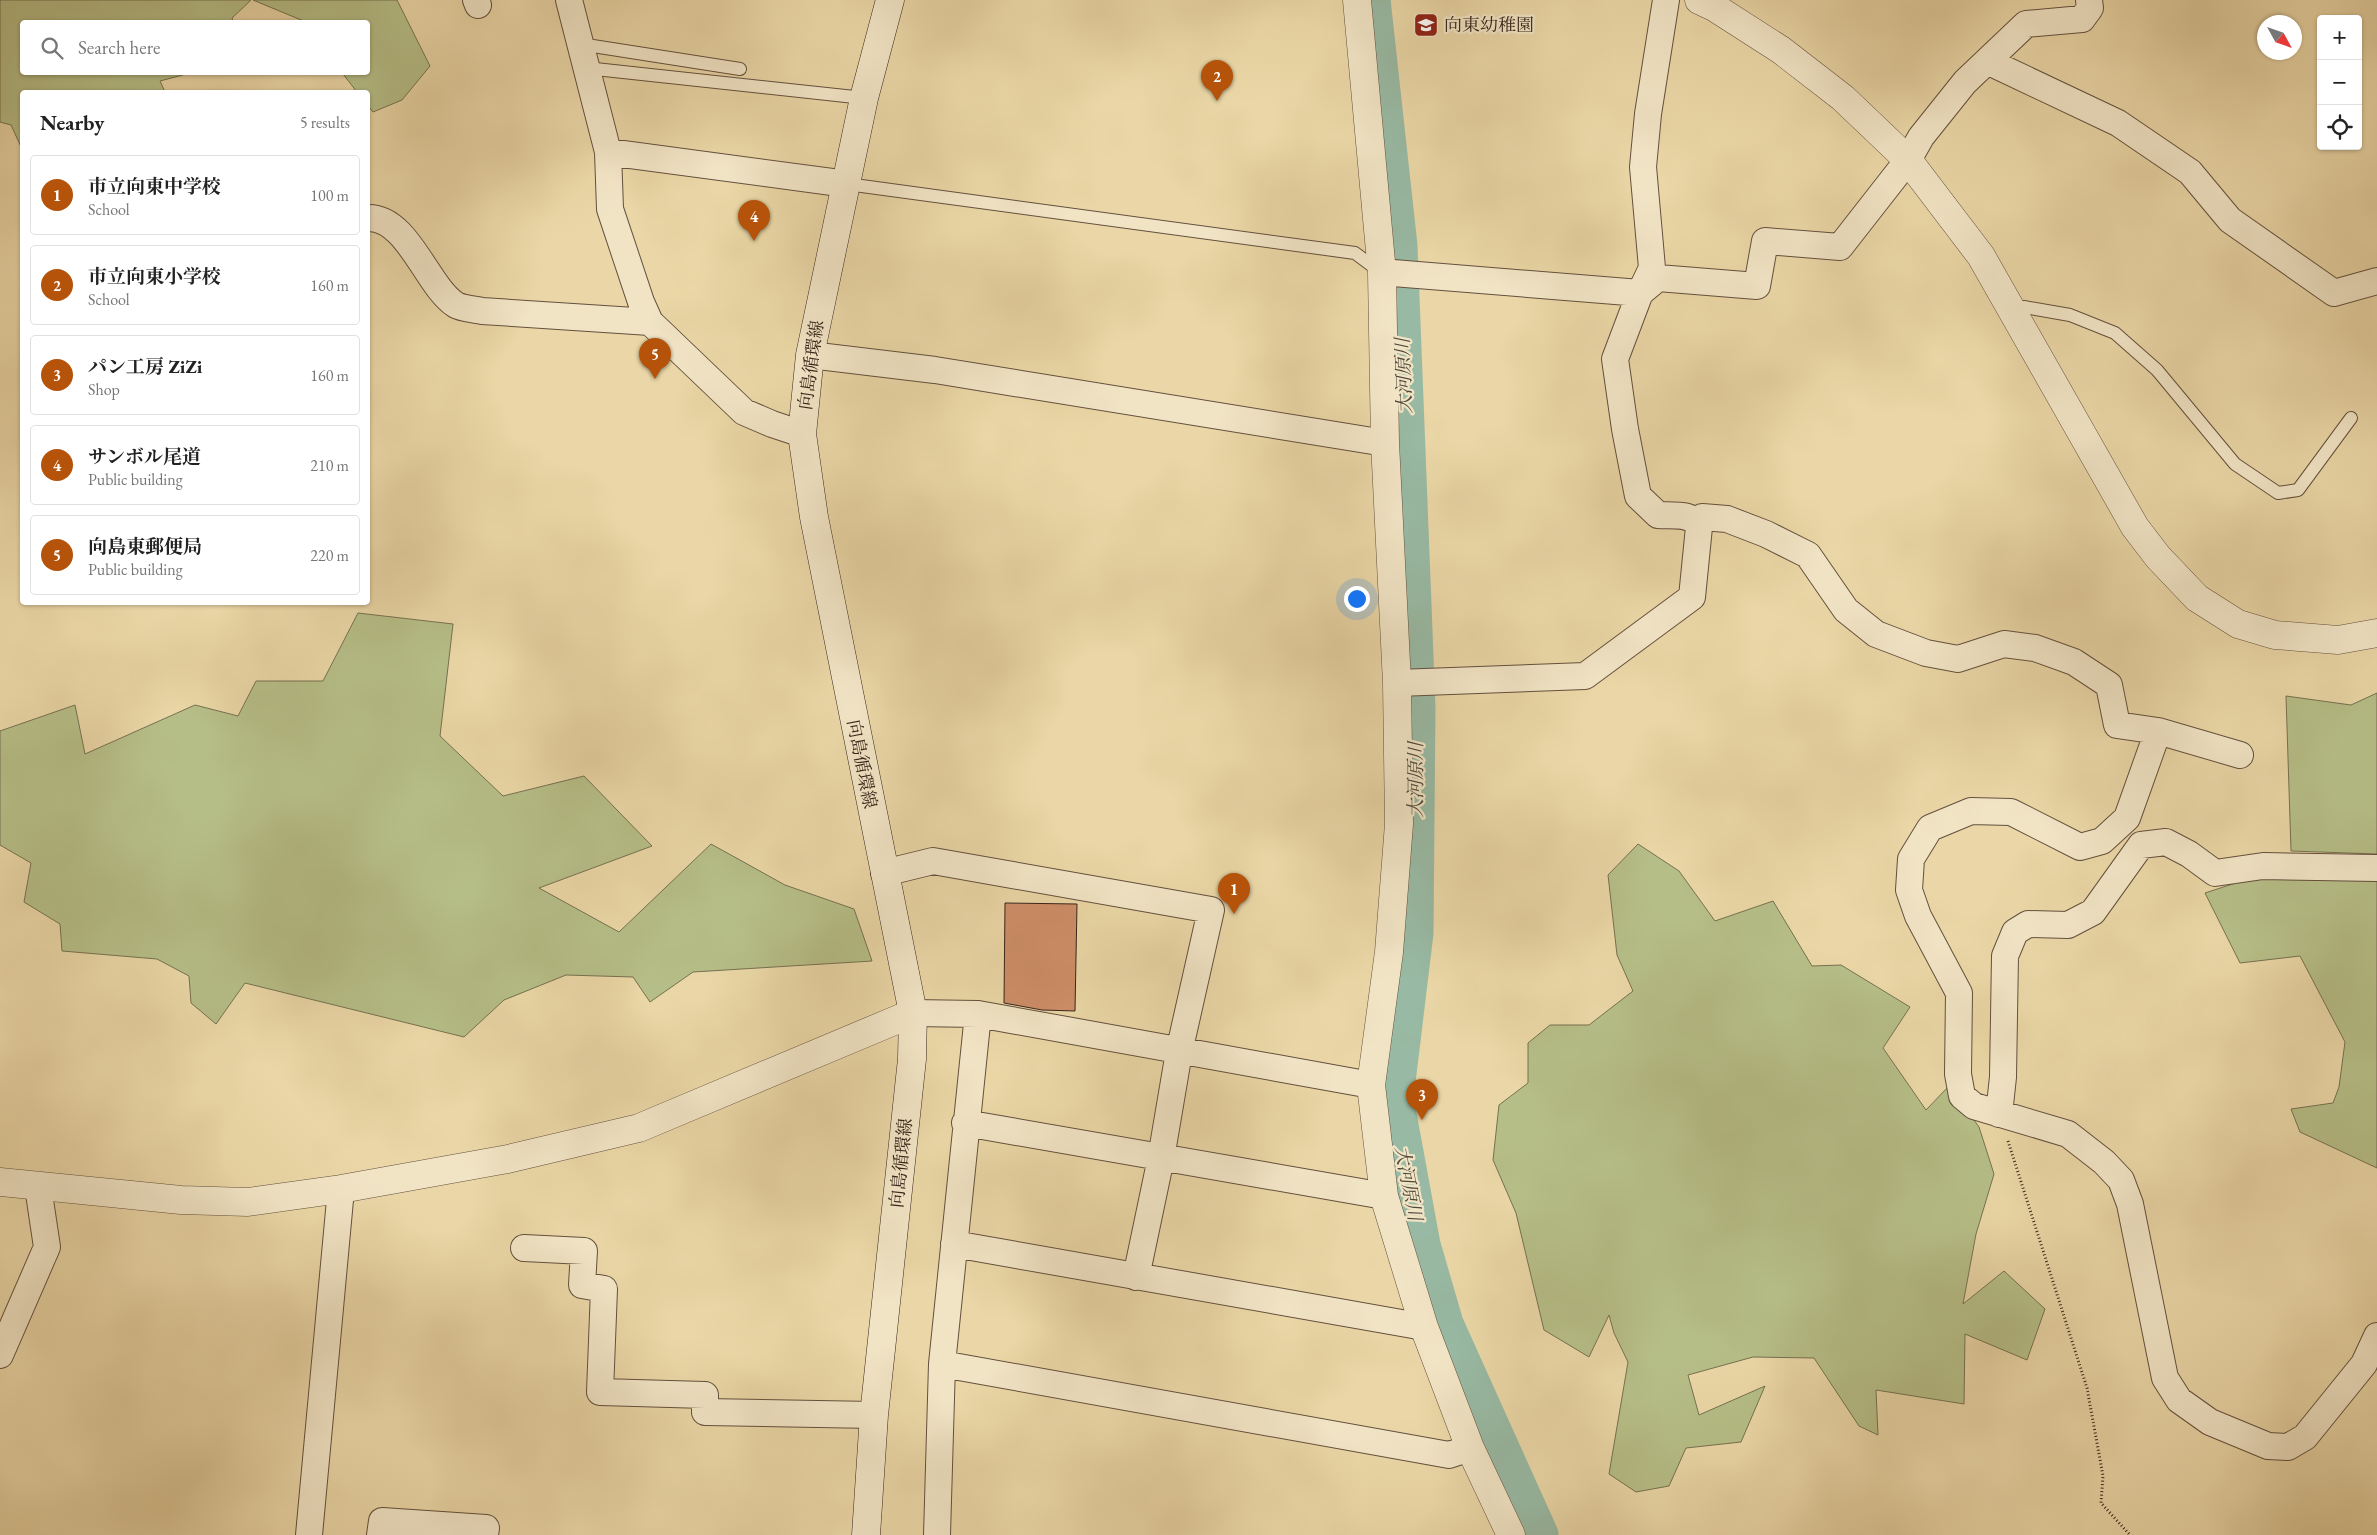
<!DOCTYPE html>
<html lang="en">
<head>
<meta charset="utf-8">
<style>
	body { margin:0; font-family:"EB Garamond","Noto Serif JP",serif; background:#f6f6f6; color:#222 }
	.controls { position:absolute; right:15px; top:15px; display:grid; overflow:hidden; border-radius:5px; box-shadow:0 1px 4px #0004 }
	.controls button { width:45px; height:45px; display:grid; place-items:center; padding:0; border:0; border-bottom:1px solid #e0e0e0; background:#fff; color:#222; font:25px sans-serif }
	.compass { position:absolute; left:2257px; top:15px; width:45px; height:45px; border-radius:50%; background:#fff; box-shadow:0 1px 4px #0004; rotate:130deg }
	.you { position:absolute; left:1356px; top:598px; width:18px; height:18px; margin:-12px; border:4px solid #fff; border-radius:50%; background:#1a73e8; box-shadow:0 0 0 8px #1a73e833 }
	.badge { display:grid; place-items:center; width:32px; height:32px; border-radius:50%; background:#b45309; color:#fff; font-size:16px; font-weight:700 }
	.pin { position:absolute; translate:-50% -41px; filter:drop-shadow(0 1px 2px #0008) }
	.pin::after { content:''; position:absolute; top:26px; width:18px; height:15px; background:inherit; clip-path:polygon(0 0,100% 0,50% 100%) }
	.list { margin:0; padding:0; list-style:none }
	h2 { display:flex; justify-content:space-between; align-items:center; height:65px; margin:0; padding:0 20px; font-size:21px }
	h2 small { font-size:16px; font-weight:400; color:#767676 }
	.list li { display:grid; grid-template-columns:32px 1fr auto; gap:15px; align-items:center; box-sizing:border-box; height:80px; margin:0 10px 10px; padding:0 10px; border:1px solid #e0e0e0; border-radius:5px }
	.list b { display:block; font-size:19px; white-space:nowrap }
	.list p { margin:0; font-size:16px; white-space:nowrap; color:#767676 }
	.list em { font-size:16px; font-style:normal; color:#767676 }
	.icon { flex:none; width:28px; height:28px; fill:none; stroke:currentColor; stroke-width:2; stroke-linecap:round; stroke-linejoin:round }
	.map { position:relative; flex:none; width:2377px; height:1535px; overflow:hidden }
	.search { position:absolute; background:#fff; box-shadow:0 1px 4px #0004; left:20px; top:20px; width:350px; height:55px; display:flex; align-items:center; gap:12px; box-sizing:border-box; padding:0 18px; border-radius:5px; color:#767676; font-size:19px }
	.panel { position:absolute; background:#fff; box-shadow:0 1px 4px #0004; left:20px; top:90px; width:350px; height:515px; border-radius:5px }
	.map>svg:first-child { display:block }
</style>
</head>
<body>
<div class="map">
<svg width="2377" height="1535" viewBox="0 0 2377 1535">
	<rect width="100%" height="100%" fill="#ead6a6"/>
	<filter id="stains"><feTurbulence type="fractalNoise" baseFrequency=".004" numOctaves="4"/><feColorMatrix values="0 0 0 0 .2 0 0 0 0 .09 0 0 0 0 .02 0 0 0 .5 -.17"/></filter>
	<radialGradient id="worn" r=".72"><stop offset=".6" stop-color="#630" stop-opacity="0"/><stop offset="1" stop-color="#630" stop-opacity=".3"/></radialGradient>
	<path fill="#b6be87" stroke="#767150" d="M 0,0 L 251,0 L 232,18 L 233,22 L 22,22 L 22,72 L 190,73 L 160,81 L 165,92 L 22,92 L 22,149 L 11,125 L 0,122 Z
		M 253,0 L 397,0 L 430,66 L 402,100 L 373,112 L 368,106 L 368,92 L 357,92 L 343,74 L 368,72 L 368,22 L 306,22 Z
		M 358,613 L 453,624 L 440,736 L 503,796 L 584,776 L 652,846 L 539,888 L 619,932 L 711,844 L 785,885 L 854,909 L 872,961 L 693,972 L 650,1002 L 633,977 L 566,975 L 504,1000 L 464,1037 L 245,983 L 216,1024 L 191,1003 L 189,976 L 157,959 L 62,951 L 60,924 L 24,902 L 31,863 L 0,845 L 0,731 L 75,705 L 85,754 L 195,705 L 238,716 L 256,681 L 323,681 Z
		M 2377,693 L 2377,854 L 2291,851 L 2286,696 L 2351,705 Z
		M 1638,844 L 1679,871 L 1715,921 L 1773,901 L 1812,966 L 1841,965 L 1910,1007 L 1883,1048 L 1926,1110 L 1949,1086 L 1979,1127 L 1994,1174 L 1976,1234 L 1963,1304 L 2004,1271 L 2045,1309 L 2027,1360 L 1965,1334 L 1964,1404 L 1876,1390 L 1878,1435 L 1859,1426 L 1814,1358 L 1753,1357 L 1688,1375 L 1699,1415 L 1765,1386 L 1741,1442 L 1686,1448 L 1669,1486 L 1636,1492 L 1609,1474 L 1628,1362 L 1614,1333 L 1609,1315 L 1589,1357 L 1544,1330 L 1516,1213 L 1493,1160 L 1499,1105 L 1528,1083 L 1528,1043 L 1550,1025 L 1589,1025 L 1633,991 L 1617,955 L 1608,875 Z
		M 2248,879 L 2377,880 L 2377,1168 L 2300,1132 L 2291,1109 L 2333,1103 L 2339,1087 L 2345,1042 L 2300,956 L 2240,963 L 2205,893 Z"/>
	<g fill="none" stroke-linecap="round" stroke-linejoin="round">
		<path stroke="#98b9a3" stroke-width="39" d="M 1371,0 L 1398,246 L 1416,708 L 1414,933 L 1394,1098 L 1421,1245 L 1444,1324 L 1539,1535"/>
	</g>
	<path fill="#ce8e68" stroke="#37241a" d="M 1005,903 L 1077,904 L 1075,1011 L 1042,1010 L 1004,1003 Z"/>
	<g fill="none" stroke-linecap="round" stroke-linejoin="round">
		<defs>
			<path id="service" d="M 580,44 L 740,69
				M 586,68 L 864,98
				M 847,184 L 1355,253 L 1379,271
				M 2011,312 L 2024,307 L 2070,315 L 2115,333 L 2157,370 L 2235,464 L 2278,493 L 2298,490 L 2351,418"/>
			<path id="minor" d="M 476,0 L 478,5
				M 569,0 L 608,152 L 610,209 L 641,302 L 650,322 L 744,412 L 772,424 L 802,434
				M 1987,61 L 2118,123 L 2190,172 L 2230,220 L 2334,293 L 2377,281
				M 608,152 L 847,184
				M 368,218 C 408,217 427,287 456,305 C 463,309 475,309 482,311 L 650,322
				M 1393,273 L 1640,293 L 1658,278 L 1757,286 L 1765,241 L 1840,247 L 1908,160 L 1921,137 L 1965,82 L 2026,24 L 2082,19 L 2090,8 L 2089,0
				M 810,355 L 935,370 L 1385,443
				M 1697,521 L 1702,517 L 1727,519 L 1766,534 L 1808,555 L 1846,610 L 1876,634 L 1926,653 L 1958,659 L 2004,644 L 2035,648 L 2074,662 L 2109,685 L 2117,725 L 2158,731 L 2240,755
				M 1397,683 L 1585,676 L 1692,597 L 1699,527 C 1693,512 1672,516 1658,515 L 1638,496 L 1625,429 L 1615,359 L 1640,293 L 1652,268 L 1643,167 L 1648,114 L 1666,0
				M 2158,731 L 2127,818 L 2102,841 L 2080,847 L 2011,812 L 1971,811 L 1930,828 L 1911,859 L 1909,890 L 1918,916 L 1959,993 L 1958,1074 L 1962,1096 L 1974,1106 L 2068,1134 L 2104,1162 L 2121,1180 L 2130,1204 L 2165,1378 L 2179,1400 L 2210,1422 L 2268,1446 L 2288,1447 L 2305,1437 L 2364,1364 L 2377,1336
				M 884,873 L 933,861 L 1211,910 L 1179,1052 L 1161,1158 L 1136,1277
				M 913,1013 L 978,1014 L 1371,1085
				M 1999,1114 L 2003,1077 L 2005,956 L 2015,932 L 2028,924 L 2068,925 L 2093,912 L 2141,845 L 2166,842 L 2189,854 L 2215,873 L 2263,866 L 2377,868
				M 965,1123 L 1384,1196
				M 954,1244 L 1424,1327
				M 524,1248 L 584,1251 L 582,1285 L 604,1289 L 600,1392 L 705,1395 L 705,1412 L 874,1415
				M 0,1355 L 47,1247 L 38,1187
				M 942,1364 L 1449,1455 L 1470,1448
				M 309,1535 L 341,1189
				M 380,1535 L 382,1521 L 486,1528 L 485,1535
				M 937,1535 L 942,1364 L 978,1014"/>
			<path id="tertiary" d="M 1357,0 L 1382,273 L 1385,443 L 1397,683 L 1399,824 L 1389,952 L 1371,1085 L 1384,1196 L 1424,1327 L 1470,1448 L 1511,1535
				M 1699,0 L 1714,7 L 1781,50 L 1843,98 L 1908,160 L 1981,256 L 2135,527 L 2158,557 L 2197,598 L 2238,624 L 2275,635 L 2338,640 L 2377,633
				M 0,1182 L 181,1200 L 248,1202 L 341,1189 L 508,1159 L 639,1128 L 913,1013"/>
			<path id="secondary" d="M 866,1535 L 874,1415 L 912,1059 L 913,1013 L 814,517 L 802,434 L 810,355 L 864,98 L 890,0"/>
		</defs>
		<use href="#service" stroke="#64503d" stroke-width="14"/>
		<use href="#minor" stroke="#64503d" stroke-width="28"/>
		<use href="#tertiary" stroke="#64503d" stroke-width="29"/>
		<use href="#secondary" stroke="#37241a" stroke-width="29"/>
		<path stroke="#37241a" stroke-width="3" stroke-dasharray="1 2.5" stroke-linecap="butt" d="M 2008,1141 L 2087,1388 L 2103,1476 L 2101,1503 L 2130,1535"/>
		<use href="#service" stroke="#f1e4c5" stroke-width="12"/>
		<use href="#minor" stroke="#f1e4c5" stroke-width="26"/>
		<use href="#tertiary" stroke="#f1e4c5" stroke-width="28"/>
		<use href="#secondary" stroke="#f1e4c5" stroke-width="28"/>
	</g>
	<defs>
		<symbol id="school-square" viewBox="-11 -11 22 22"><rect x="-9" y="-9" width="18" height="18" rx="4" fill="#8f2418" stroke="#f1e4c5"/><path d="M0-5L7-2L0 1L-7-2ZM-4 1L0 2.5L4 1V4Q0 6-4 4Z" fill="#fff"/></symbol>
	</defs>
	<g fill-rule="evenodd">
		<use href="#school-square" x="1412" y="11" width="28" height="28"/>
	</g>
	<g text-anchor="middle" stroke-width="4.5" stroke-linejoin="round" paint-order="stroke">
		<g font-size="18" fill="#37241a" stroke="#f1e4c5" text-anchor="start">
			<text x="1444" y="31">向東幼稚園</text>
		</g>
		<g font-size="18" fill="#37241a" stroke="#f1e4c5">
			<text transform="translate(811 365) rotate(-82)" y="6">向島循環線</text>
			<text transform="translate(862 764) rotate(79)" y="6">向島循環線</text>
			<text transform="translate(901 1163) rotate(-84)" y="6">向島循環線</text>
		</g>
		<g font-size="19" font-style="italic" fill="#4f493c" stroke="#f1e4c5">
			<text transform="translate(1403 376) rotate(-92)" y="7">大河原川</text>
			<text transform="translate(1415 780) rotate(-90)" y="7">大河原川</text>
			<text transform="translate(1409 1183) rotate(79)" y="7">大河原川</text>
		</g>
	</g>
	<rect width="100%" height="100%" filter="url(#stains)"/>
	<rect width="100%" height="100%" fill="url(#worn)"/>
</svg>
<div class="controls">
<button>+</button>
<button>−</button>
<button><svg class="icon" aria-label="locate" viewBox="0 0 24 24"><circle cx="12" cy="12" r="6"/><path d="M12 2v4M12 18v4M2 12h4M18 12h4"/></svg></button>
</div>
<svg class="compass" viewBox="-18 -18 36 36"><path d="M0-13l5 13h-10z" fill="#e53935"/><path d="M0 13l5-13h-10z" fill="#767676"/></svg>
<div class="you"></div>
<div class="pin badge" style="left:1234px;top:914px">1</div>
<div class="pin badge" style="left:1217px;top:101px">2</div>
<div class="pin badge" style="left:1422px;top:1120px">3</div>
<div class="pin badge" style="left:754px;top:241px">4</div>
<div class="pin badge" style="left:655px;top:379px">5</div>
<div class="search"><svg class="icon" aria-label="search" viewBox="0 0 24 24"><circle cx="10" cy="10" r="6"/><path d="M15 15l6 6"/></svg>Search here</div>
<section class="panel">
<h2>Nearby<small>5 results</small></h2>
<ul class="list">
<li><span class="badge">1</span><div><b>市立向東中学校</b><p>School</p></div><em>100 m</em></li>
<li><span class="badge">2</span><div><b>市立向東小学校</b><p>School</p></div><em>160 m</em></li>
<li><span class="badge">3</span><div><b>パン工房 ZiZi</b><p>Shop</p></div><em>160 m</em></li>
<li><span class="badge">4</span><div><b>サンボル尾道</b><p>Public building</p></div><em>210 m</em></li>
<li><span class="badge">5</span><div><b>向島東郵便局</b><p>Public building</p></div><em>220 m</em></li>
</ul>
</section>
</div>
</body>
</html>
